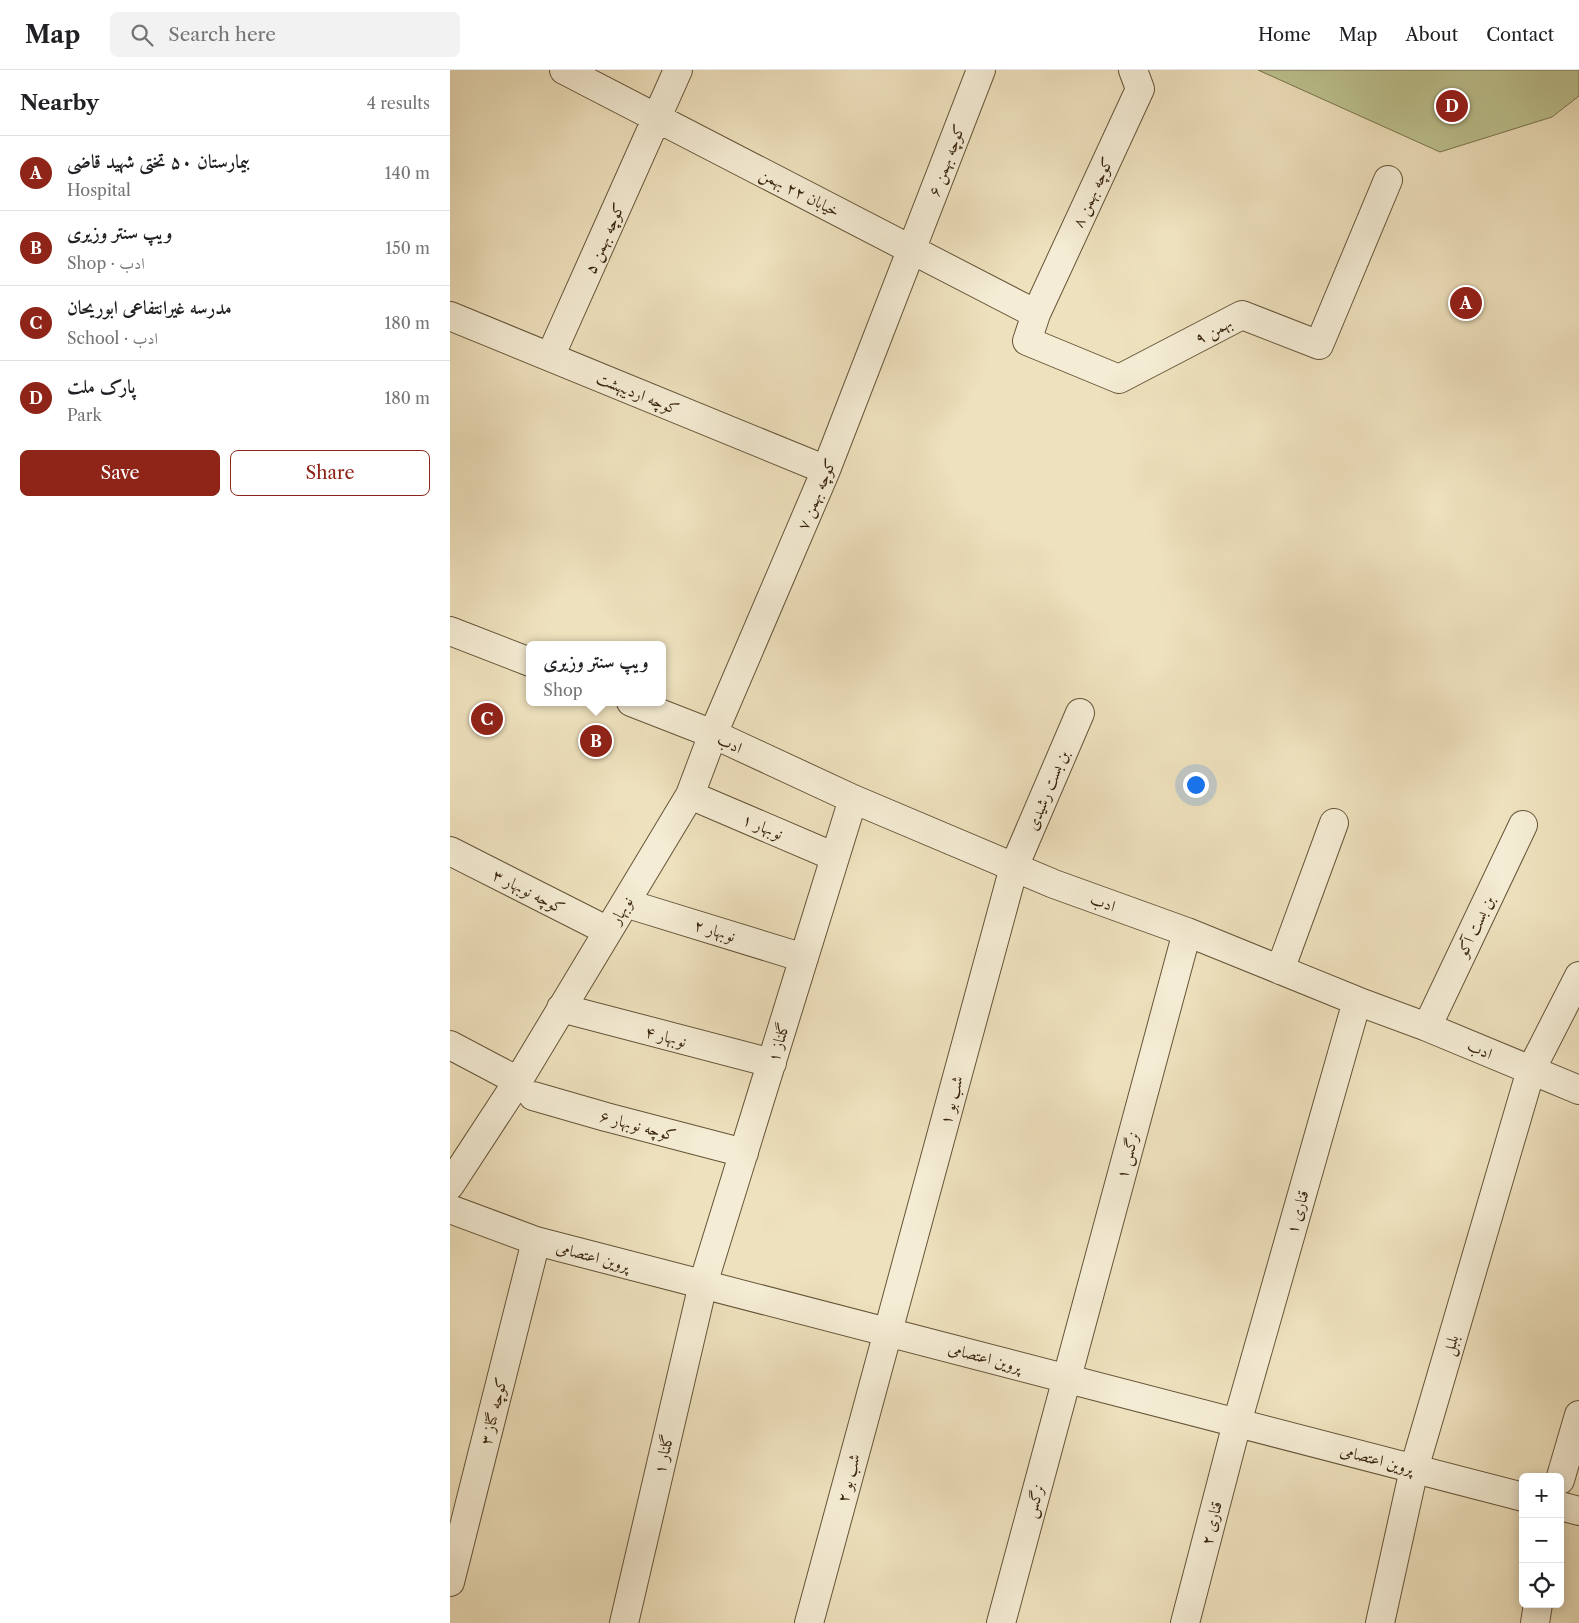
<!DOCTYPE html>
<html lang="en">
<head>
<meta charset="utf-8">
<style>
	body { margin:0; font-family:"Libre Caslon Text",Amiri,serif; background:#f2f2f2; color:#202124 }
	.controls { position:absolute; right:15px; bottom:15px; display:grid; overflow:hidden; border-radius:8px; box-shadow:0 2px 12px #0003 }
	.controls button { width:45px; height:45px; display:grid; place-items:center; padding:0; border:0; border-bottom:1px solid #e0e0e0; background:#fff; color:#202124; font:25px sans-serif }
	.you { position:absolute; left:745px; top:714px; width:18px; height:18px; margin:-12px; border:4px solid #fff; border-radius:50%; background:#1a73e8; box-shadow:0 0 0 8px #1a73e833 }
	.badge { display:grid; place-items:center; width:32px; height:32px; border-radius:50%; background:#8f2418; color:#fff; font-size:16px; font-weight:700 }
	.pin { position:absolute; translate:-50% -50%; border:2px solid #fff; box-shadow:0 1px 5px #0006 }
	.popup { position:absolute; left:76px; top:571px; width:140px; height:65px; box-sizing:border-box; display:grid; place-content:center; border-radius:8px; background:#fff; filter:drop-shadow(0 1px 4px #0005); font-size:16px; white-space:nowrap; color:#757577 }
	.popup b { font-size:19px; color:#202124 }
	.popup::after { content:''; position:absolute; left:50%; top:100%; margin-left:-10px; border:10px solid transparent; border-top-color:#fff }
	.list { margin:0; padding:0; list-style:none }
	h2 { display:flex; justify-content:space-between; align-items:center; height:65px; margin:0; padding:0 20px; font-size:21px }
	h2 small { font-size:16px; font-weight:400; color:#757577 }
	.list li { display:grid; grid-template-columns:32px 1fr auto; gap:15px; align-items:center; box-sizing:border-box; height:75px; padding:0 20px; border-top:1px solid #e0e0e0 }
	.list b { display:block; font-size:19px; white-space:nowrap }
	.list p { margin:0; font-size:16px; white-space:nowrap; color:#757577 }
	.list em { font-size:16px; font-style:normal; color:#757577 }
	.actions { display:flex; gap:10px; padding:15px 20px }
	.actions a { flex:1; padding:11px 0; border:1px solid #8f2418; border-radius:8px; text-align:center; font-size:18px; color:#8f2418 }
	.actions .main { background:#8f2418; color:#fff }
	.icon { flex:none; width:28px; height:28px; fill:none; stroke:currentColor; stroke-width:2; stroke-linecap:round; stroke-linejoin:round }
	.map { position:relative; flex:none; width:1129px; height:1553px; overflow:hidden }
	header { display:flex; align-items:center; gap:30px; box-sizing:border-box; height:70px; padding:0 25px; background:#fff; border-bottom:1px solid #e0e0e0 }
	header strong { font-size:24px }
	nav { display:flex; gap:28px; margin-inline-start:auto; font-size:18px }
	.search { width:350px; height:45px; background:#f2f2f2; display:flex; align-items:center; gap:12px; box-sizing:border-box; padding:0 18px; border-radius:8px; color:#757577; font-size:19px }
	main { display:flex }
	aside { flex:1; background:#fff }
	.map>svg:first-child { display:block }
</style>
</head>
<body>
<header>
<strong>Map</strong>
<div class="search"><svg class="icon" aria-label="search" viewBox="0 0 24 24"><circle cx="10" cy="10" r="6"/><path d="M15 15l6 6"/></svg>Search here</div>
<nav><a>Home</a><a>Map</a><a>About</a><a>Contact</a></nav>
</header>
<main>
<aside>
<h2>Nearby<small>4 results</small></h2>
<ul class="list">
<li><span class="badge">A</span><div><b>بیمارستان ۵۰ تختی شهید قاضی</b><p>Hospital</p></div><em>140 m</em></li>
<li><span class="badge">B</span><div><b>ویپ سنتر وزیری</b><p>Shop · ادب</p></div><em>150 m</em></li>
<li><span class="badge">C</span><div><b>مدرسه غیرانتفاعی ابوریحان</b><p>School · ادب</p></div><em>180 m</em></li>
<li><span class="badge">D</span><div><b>پارک ملت</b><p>Park</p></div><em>180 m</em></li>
</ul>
<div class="actions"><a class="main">Save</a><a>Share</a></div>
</aside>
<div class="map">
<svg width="1129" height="1553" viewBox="0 0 1129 1553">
	<rect width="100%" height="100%" fill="#eee1bd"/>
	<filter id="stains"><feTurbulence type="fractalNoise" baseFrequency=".004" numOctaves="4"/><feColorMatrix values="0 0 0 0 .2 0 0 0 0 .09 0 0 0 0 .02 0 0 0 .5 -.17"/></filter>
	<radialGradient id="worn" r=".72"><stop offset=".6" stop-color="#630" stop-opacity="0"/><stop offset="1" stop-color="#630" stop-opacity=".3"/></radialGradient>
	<path fill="#bcc28f" stroke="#7a744e" d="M 808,0 L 1129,0 L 1129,26 L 1102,47 L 990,82 Z"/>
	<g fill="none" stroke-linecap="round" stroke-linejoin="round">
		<defs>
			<path id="minor" d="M 114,0 L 586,244
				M 683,0 L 690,19 L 586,244 L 577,271 L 669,309 L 792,245 L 869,275 L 938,110
				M 0,246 L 376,400
				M 100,287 L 228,0
				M 0,561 L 80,592
				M 181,632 L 263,664 L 403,729 L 604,814 L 737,862 L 907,931 L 977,957 L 1129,1020
				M 240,725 L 385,787
				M 0,781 L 158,861
				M 175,833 L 354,888
				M 830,900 L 884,753
				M 111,938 L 322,993
				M 977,957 L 1073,755
				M 0,975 L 68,1011
				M 83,1026 L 156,1047 L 294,1083
				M 0,1115 L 68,1011 L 240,725 L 263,664 L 376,400 L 531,0
				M 0,1139 L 86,1171 L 1073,1427
				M 1110,1410 L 1129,1345
				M 1110,1436 L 1129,1441
				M 0,1512 L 86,1171
				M 174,1553 L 253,1214 L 403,729
				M 359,1553 L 564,797 L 630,643
				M 551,1553 L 737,862
				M 735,1553 L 787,1353 L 907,931
				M 930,1553 L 964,1399 L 1081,1000 L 1129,906
				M 1085,1553 L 1088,1534"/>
		</defs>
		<use href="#minor" stroke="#665438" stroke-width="30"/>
		<use href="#minor" stroke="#f4ecd4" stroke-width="28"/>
	</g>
	<g text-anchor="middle" stroke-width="4" stroke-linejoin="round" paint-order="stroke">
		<g font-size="16" fill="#39250c" stroke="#f4ecd4">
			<text transform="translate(496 90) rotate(-69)" y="6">کوچه بهمن ۶</text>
			<text transform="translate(350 122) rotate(27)" y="6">خیابان ۲۲ بهمن</text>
			<text transform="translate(642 122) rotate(-65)" y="6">کوچه بهمن ۸</text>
			<text transform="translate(154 168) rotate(-66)" y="6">کوچه بهمن ۵</text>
			<text transform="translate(763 260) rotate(-28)" y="6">بهمن ۹</text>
			<text transform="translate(188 323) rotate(22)" y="6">کوچه اردیبهشت</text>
			<text transform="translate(366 424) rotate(-67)" y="6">کوچه بهمن ۷</text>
			<text transform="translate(280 673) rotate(25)" y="6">ادب</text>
			<text transform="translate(597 720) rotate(-67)" y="6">بن بست رشیدی</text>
			<text transform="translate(313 756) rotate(23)" y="6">نوبهار ۱</text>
			<text transform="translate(79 821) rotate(27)" y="6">کوچه نوبهار ۳</text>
			<text transform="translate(653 832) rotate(20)" y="6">ادب</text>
			<text transform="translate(171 840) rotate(-59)" y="6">نوبهار</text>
			<text transform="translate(1025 856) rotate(-64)" y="6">بن بست آکو</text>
			<text transform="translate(265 860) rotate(17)" y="6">نوبهار ۲</text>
			<text transform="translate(216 966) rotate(15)" y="6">نوبهار ۴</text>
			<text transform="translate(328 972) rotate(-73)" y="6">گلناز ۱</text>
			<text transform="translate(1030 979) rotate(23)" y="6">ادب</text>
			<text transform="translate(501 1030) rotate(-75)" y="6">شب بو ۱</text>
			<text transform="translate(188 1055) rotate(15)" y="6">کوچه نوبهار ۶</text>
			<text transform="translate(677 1085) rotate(-75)" y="6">نرگس ۱</text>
			<text transform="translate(847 1142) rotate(-74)" y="6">قناری ۱</text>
			<text transform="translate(143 1186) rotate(15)" y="6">پروین اعتصامی</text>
			<text transform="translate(1000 1275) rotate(-74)" y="6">بلبل</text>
			<text transform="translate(535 1287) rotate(15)" y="6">پروین اعتصامی</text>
			<text transform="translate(43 1341) rotate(-76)" y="6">کوچه گناز ۳</text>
			<text transform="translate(213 1384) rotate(-77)" y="6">گلنار ۱</text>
			<text transform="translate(927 1389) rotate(15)" y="6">پروین اعتصامی</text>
			<text transform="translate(398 1408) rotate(-75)" y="6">شب بو ۲</text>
			<text transform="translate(584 1431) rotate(-75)" y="6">نرگس</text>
			<text transform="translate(761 1453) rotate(-76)" y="6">قناری ۲</text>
		</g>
	</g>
	<rect width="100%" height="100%" filter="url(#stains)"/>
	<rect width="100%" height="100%" fill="url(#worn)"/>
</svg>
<div class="controls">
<button>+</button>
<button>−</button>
<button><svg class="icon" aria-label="locate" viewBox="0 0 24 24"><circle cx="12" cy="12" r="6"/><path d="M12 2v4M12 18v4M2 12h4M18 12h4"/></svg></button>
</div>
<div class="you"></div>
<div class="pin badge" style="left:1016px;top:233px">A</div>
<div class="pin badge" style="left:146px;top:671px">B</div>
<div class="popup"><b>ویپ سنتر وزیری</b>Shop</div>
<div class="pin badge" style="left:37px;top:649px">C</div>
<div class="pin badge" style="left:1002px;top:36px">D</div>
</div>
</main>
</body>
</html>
